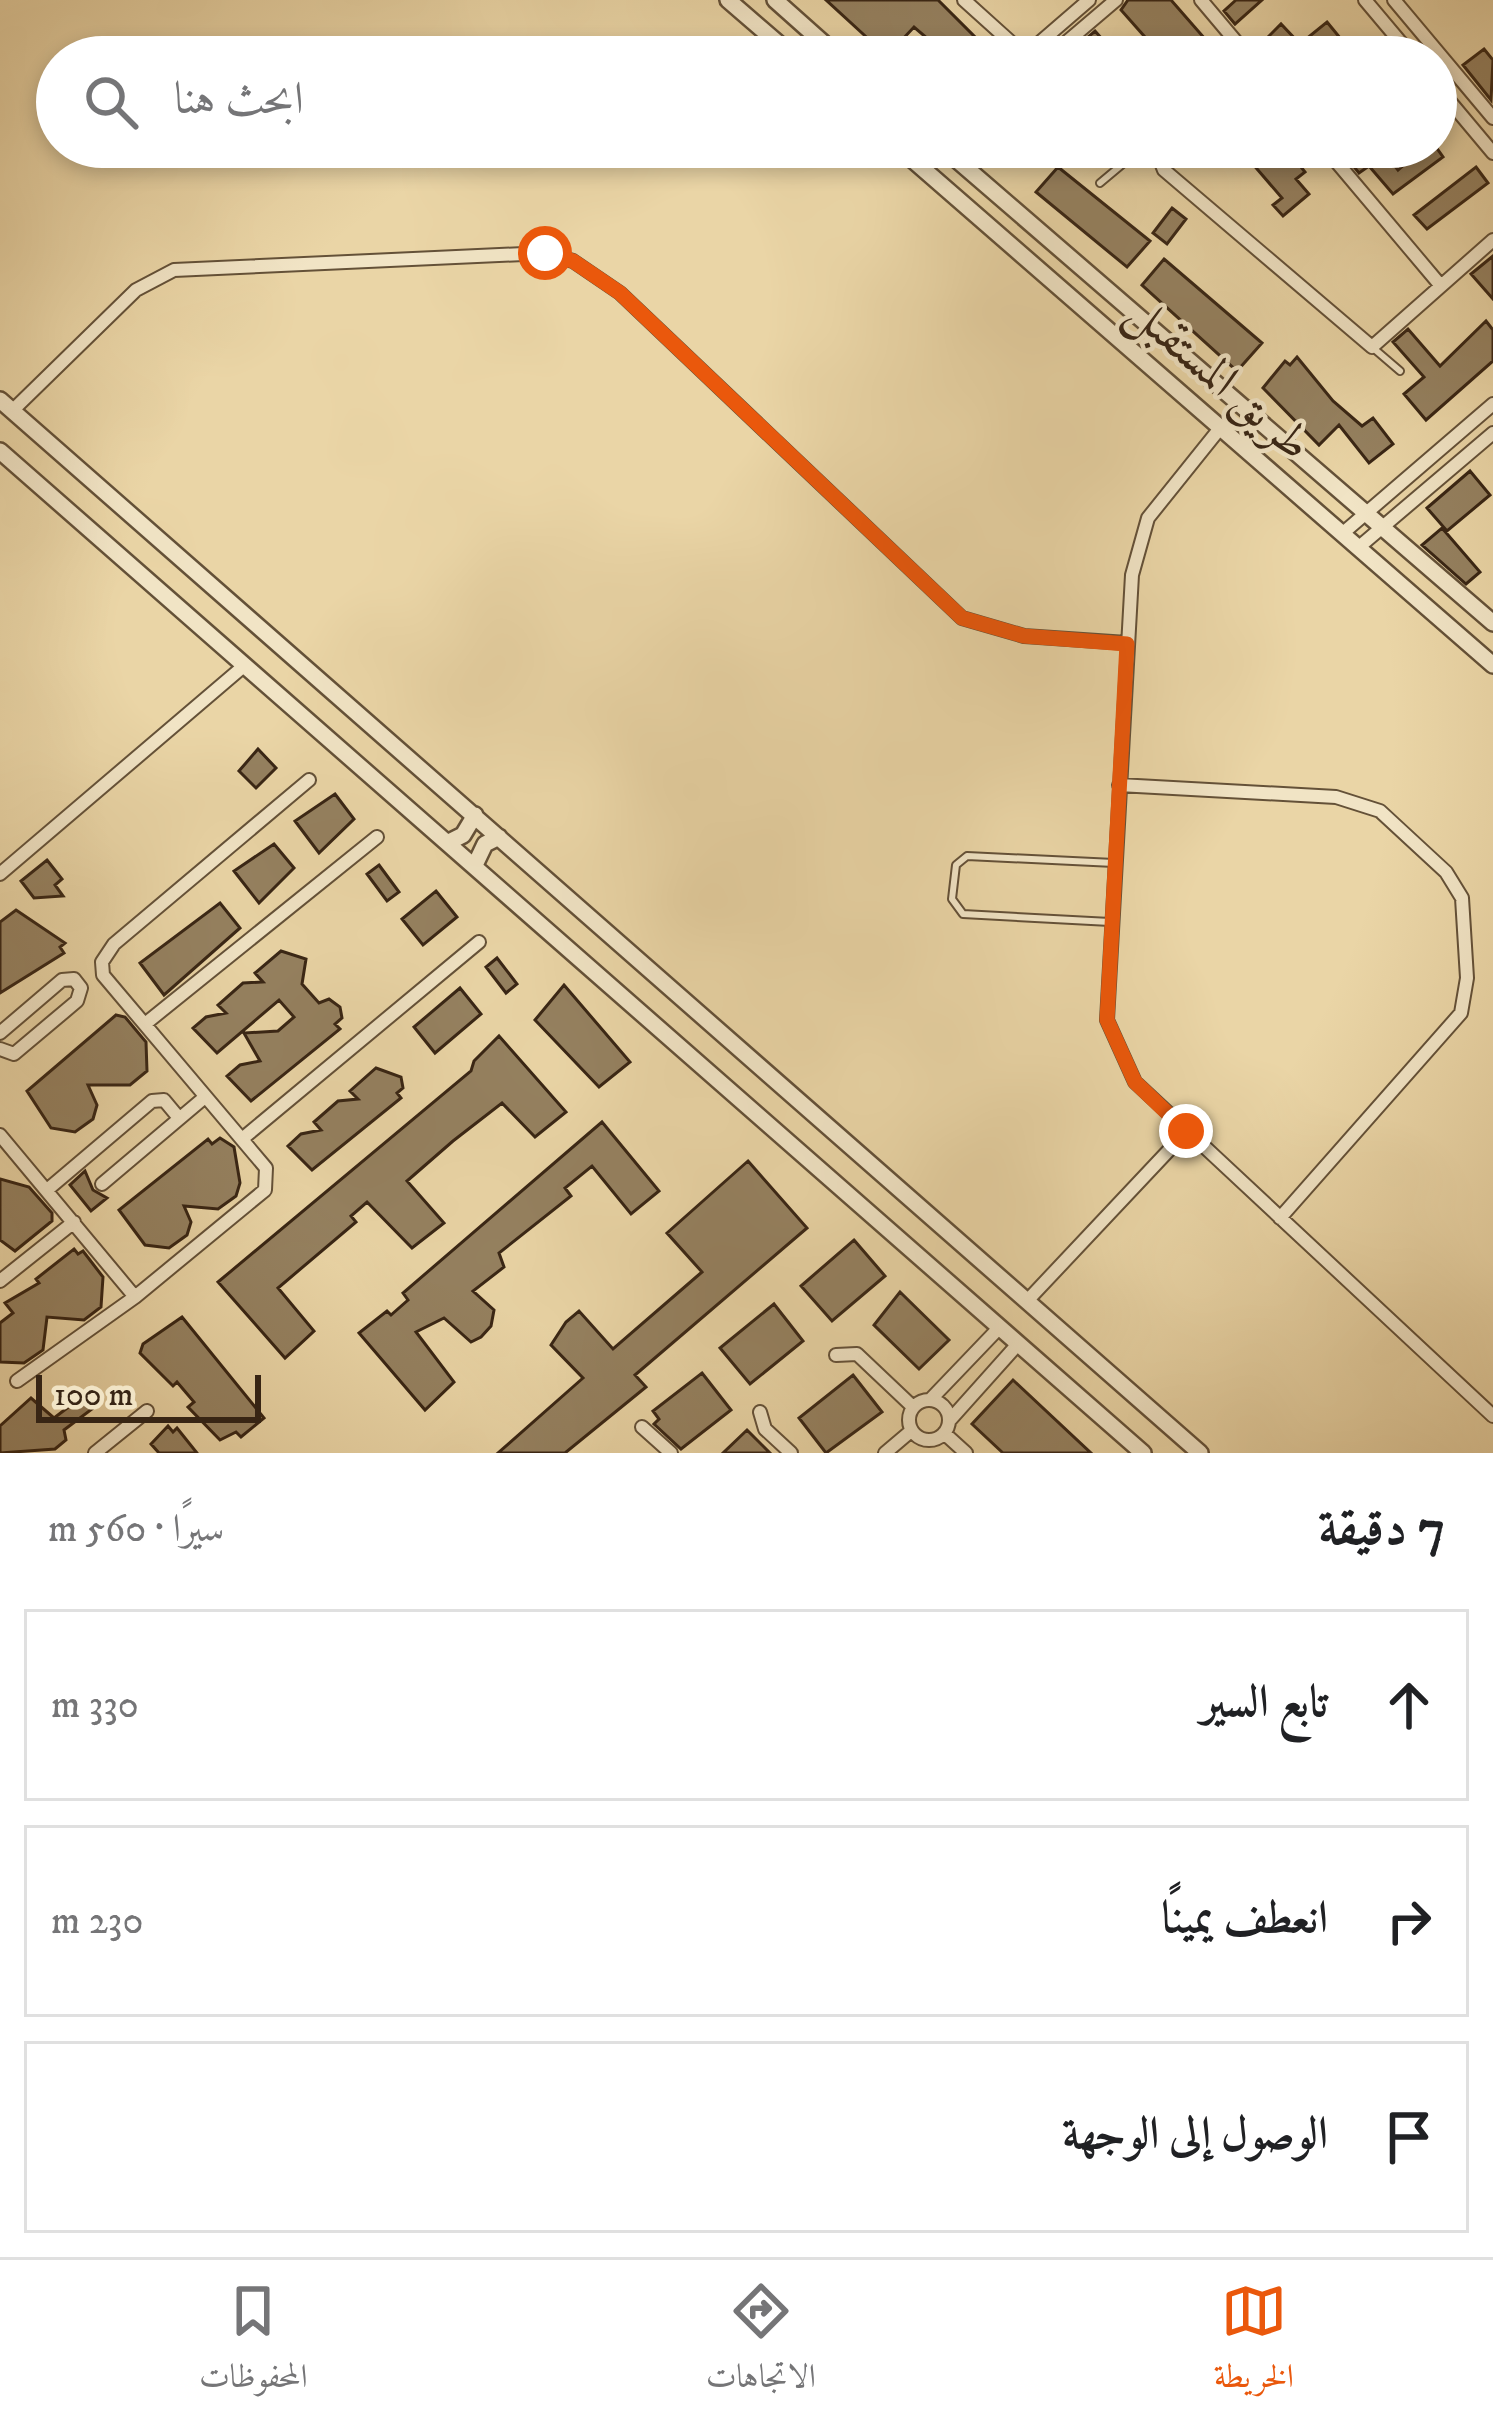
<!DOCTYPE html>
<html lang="ar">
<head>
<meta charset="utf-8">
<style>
	body { margin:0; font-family:"IM FELL DW Pica",Amiri,serif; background:#f2f2f2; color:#202124; direction:rtl }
	.scale { position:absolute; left:36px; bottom:30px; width:225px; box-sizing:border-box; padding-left:12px; border:6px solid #382514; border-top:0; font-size:33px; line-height:42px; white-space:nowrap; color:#382514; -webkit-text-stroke:9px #f1e4c5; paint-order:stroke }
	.stop { position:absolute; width:36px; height:36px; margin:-27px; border:9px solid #ea580c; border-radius:50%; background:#fff }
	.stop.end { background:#ea580c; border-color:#fff; box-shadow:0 3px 12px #0008 }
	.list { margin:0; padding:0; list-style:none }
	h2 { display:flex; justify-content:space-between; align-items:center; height:156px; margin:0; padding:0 48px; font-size:51px }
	h2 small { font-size:39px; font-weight:400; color:#757577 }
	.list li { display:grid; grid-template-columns:78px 1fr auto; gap:36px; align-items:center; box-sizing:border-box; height:192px; margin:0 24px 24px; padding:0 24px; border:3px solid #e0e0e0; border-radius:0px }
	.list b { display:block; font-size:45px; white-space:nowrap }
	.list em { font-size:39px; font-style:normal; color:#757577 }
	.icon { flex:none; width:66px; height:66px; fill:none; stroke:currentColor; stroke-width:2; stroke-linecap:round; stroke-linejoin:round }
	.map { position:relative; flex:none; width:1493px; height:1453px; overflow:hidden; direction:ltr }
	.search { position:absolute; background:#fff; box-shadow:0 6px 18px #0003; left:36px; right:36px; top:36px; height:132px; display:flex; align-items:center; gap:30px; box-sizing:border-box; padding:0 42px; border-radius:66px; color:#757577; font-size:45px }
	.sheet { height:804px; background:#fff }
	nav { display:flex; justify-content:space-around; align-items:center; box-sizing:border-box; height:168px; border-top:3px solid #e0e0e0; background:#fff; font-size:33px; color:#757577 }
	nav a { display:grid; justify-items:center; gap:6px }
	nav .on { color:#ea580c }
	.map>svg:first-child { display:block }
</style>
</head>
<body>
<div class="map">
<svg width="1493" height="1453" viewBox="0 0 1493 1453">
	<rect width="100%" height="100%" fill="#ead5a6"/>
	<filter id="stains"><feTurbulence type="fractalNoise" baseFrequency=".00167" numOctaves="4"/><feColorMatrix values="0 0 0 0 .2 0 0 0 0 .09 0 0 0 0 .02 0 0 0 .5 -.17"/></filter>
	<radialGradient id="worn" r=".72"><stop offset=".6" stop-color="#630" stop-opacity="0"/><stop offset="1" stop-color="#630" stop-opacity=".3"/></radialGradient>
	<path fill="#958160" stroke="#382514" stroke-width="3" d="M 826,0 L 938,0 L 974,36 L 949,57 L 914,27 L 887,56 Z
		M 1128,0 L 1171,0 L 1213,48 L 1203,57 L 1139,57 L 1152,45 L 1121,10 Z
		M 1236,0 L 1262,0 L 1235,24 L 1224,11 Z
		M 1327,22 L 1350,50 L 1342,57 L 1261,57 L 1256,49 L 1281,24 L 1300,44 Z
		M 1095,31 L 1118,57 L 1065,57 Z
		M 1484,49 L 1493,60 L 1491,100 L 1463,65 Z
		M 1270,147 L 1284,147 L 1297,162 L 1305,172 L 1296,179 L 1309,194 L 1283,216 L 1273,205 L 1282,198 L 1251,162 Z
		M 1338,147 L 1380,147 L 1398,170 L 1416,154 L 1411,147 L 1436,147 L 1443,157 L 1393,194 L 1369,166 L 1359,173 Z
		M 1058,167 L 1150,241 L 1127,267 L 1036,192 Z
		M 1476,167 L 1488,183 L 1427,229 L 1414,215 Z
		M 1172,208 L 1186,219 L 1167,244 L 1153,233 Z
		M 1493,256 L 1493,299 L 1471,274 Z
		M 1164,259 L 1262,343 L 1237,371 L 1142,285 Z
		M 1486,321 L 1493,330 L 1493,361 L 1426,420 L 1404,394 L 1424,377 L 1393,342 L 1408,329 L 1440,366 Z
		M 1297,357 L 1333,401 L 1362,426 L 1373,418 L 1393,444 L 1369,463 L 1339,425 L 1319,445 L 1263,388 L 1285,361 L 1290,365 Z
		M 1470,471 L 1490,495 L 1447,531 L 1427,508 Z
		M 1442,528 L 1480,572 L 1466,584 L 1422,545 Z
		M 258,749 L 276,768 L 256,788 L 239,771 Z
		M 335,794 L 354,819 L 319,853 L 295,821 Z
		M 274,844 L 294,868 L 259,903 L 234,871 Z
		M 47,860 L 62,879 L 55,885 L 63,896 L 34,898 L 21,881 Z
		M 379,865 L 399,892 L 387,901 L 367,874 Z
		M 436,891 L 457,917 L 423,945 L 402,919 Z
		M 220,903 L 240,928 L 164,995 L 140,963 Z
		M 16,910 L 65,943 L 60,947 L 64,953 L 0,993 L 0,922 Z
		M 281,951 L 306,959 L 302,984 L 319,1003 L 329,999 L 340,1007 L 342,1018 L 335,1024 L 340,1029 L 251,1101 L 227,1076 L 240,1065 L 260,1061 L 244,1033 L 278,1031 L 294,1017 L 279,1000 L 217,1053 L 193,1028 L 206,1017 L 226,1013 L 218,1005 L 243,983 L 263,982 L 255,973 Z
		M 497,958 L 517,984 L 506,993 L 486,967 Z
		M 564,985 L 630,1062 L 599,1087 L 535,1020 Z
		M 460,988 L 481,1014 L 435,1053 L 414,1027 Z
		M 116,1015 L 125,1017 L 146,1042 L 147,1071 L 130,1085 L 88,1085 L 97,1105 L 93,1119 L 75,1132 L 51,1128 L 27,1091 Z
		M 499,1036 L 566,1112 L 535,1137 L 502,1103 L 453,1141 L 407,1181 L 444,1223 L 412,1248 L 367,1202 L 351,1216 L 356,1222 L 278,1288 L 314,1331 L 285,1358 L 218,1282 L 471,1071 L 474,1061 Z
		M 376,1068 L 401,1077 L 403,1088 L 397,1093 L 401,1098 L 312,1170 L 288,1146 L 301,1134 L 321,1130 L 314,1122 L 338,1101 L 358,1099 L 350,1091 Z
		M 602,1122 L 659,1191 L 631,1214 L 592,1166 L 565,1188 L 571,1196 L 499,1253 L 504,1267 L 473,1291 L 494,1310 L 491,1326 L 481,1337 L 471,1342 L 444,1318 L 416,1332 L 454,1382 L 425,1410 L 359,1333 L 387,1311 L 391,1315 L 408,1300 L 403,1293 Z
		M 220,1138 L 234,1147 L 240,1183 L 236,1196 L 218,1209 L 184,1206 L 191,1222 L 187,1235 L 169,1248 L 145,1245 L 119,1210 L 208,1139 L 212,1144 Z
		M 748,1161 L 807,1228 L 635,1375 L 646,1387 L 565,1453 L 498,1453 L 583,1378 L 551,1345 L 566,1322 L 579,1311 L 613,1349 L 702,1272 L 667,1233 Z
		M 85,1171 L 93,1190 L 107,1198 L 91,1211 L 70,1185 Z
		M 0,1179 L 29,1187 L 52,1213 L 52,1221 L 15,1251 L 0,1240 Z
		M 854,1240 L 885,1276 L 832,1321 L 801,1286 Z
		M 74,1249 L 78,1254 L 83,1251 L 103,1277 L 101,1307 L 84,1320 L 47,1317 L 43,1350 L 24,1363 L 0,1362 L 0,1323 L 13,1313 L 5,1303 L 39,1283 L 36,1279 Z
		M 900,1292 L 949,1340 L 919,1369 L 874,1325 Z
		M 774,1304 L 803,1341 L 750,1384 L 720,1348 Z
		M 182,1317 L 264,1418 L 241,1437 L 236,1432 L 220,1440 L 188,1407 L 194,1402 L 177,1382 L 173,1386 L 140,1353 L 143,1344 Z
		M 702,1373 L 731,1410 L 681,1449 L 654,1424 L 659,1419 L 653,1411 Z
		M 853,1375 L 882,1412 L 826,1453 L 799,1418 Z
		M 1013,1380 L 1091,1453 L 1003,1453 L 972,1424 Z
		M 83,1396 L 92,1409 L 64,1430 L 66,1440 L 55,1449 L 0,1453 L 0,1426 L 31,1398 L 54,1418 Z
		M 168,1426 L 173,1432 L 177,1428 L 197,1453 L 159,1453 L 151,1444 Z
		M 747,1430 L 770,1453 L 723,1453 Z"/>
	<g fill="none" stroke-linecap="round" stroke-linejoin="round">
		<defs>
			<path id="service" d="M 1100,183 L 1143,147
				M 1372,347 L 1400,371
				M 1110,922 L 963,914 L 952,899 L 956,865 L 967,856 L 1114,863"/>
			<path id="minor" d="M 964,0 L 1025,55
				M 1201,0 L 1249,57
				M 1365,0 L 1413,57
				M 1394,0 L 1493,118
				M 1023,57 L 1089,0
				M 1049,57 L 1116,0
				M 1436,85 L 1493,153
				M 1155,147 L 1164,170 L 1372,347 L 1493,240
				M 1324,147 L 1441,286
				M 966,167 L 966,147
				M 12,411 L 136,290 L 174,270 L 545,253 L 573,261 L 620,293 L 962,618 L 1024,636 L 1127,643
				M 1221,427 L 1148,518 L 1132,575 L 1107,1020 L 1135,1082 L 1493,1416
				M 1343,533 L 1493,404
				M 1359,547 L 1493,433
				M 1119,785 L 1336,797 L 1380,811 L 1446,872 L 1462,898 L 1467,978 L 1461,1013 L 1280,1218
				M 0,874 L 245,665
				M 145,1024 L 377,837
				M 0,1033 L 62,980 L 74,979 L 81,988 L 77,1001 L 14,1054 L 0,1049
				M 0,1135 L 135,1297
				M 242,1139 L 479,942
				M 102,1184 L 205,1097
				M 47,1190 L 152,1101 L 164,1100 L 179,1118
				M 0,1281 L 74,1222
				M 1027,1301 L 1187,1131
				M 836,1355 L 857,1354 L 913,1407
				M 17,1381 L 135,1297 L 265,1190 L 266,1168 L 103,975 L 102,962 L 114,944 L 309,780
				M909 1420a20 20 0 1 1 40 0a20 20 0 1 1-40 0Z
				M 930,1400 L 998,1329
				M 760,1412 L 765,1429 L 791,1453
				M 950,1420 L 1017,1345
				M 642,1427 L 671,1453
				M 944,1433 L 966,1453
				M 95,1453 L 147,1411
				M 885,1453 L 911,1431"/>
			<path id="tertiary" d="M 728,0 L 794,57
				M 775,0 L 839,57
				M 898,147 L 1493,665
				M 942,147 L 1493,623
				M 0,400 L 1200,1453
				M 0,451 L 1143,1453
				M 449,842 L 463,835 L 475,815
				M 475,865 L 485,844 L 499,837"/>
		</defs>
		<use href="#service" stroke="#645138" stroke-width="10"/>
		<use href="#minor" stroke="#645138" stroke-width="16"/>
		<use href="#tertiary" stroke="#645138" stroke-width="20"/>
		<use href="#service" stroke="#f1e4c5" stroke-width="6"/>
		<use href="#minor" stroke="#f1e4c5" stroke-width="12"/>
		<use href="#tertiary" stroke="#f1e4c5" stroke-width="15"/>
	</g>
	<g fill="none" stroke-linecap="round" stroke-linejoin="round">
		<path stroke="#ea580c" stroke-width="15" d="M 545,253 L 573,261 L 620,293 L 962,618 L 1024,636 L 1127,644 L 1107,1020 L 1135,1082 L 1186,1131"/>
	</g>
	<g text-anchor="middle" stroke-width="9" stroke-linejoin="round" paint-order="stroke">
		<g font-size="48" fill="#382514" stroke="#f1e4c5">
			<text transform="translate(1221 376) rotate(41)" y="17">طريق المستقبل</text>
		</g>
	</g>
	<rect width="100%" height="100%" filter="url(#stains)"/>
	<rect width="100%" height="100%" fill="url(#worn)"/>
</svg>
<div class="scale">100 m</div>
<div class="stop" style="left:545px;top:253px"></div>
<div class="stop end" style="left:1186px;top:1131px"></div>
<div class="search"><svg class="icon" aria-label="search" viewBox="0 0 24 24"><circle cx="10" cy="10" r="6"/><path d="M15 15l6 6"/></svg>ابحث هنا</div>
</div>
<section class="sheet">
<h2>7 دقيقة<small>سيرًا · 560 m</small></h2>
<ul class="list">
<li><svg class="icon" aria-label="ahead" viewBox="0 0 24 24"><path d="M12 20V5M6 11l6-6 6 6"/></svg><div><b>تابع السير</b></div><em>330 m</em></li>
<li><svg class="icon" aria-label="right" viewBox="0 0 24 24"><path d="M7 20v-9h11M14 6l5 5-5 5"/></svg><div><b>انعطف يمينًا</b></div><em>230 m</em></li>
<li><svg class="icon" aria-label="arrive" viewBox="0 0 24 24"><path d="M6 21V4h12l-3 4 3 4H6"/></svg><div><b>الوصول إلى الوجهة</b></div></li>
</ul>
</section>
<nav>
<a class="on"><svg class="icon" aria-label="map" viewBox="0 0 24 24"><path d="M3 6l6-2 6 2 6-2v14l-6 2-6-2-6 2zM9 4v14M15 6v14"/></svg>الخريطة</a>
<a><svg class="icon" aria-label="directions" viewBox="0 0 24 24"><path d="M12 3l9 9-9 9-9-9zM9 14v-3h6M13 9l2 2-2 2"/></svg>الاتجاهات</a>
<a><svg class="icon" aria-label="saved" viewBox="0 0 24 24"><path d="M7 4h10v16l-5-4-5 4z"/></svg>المحفوظات</a>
</nav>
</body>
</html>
